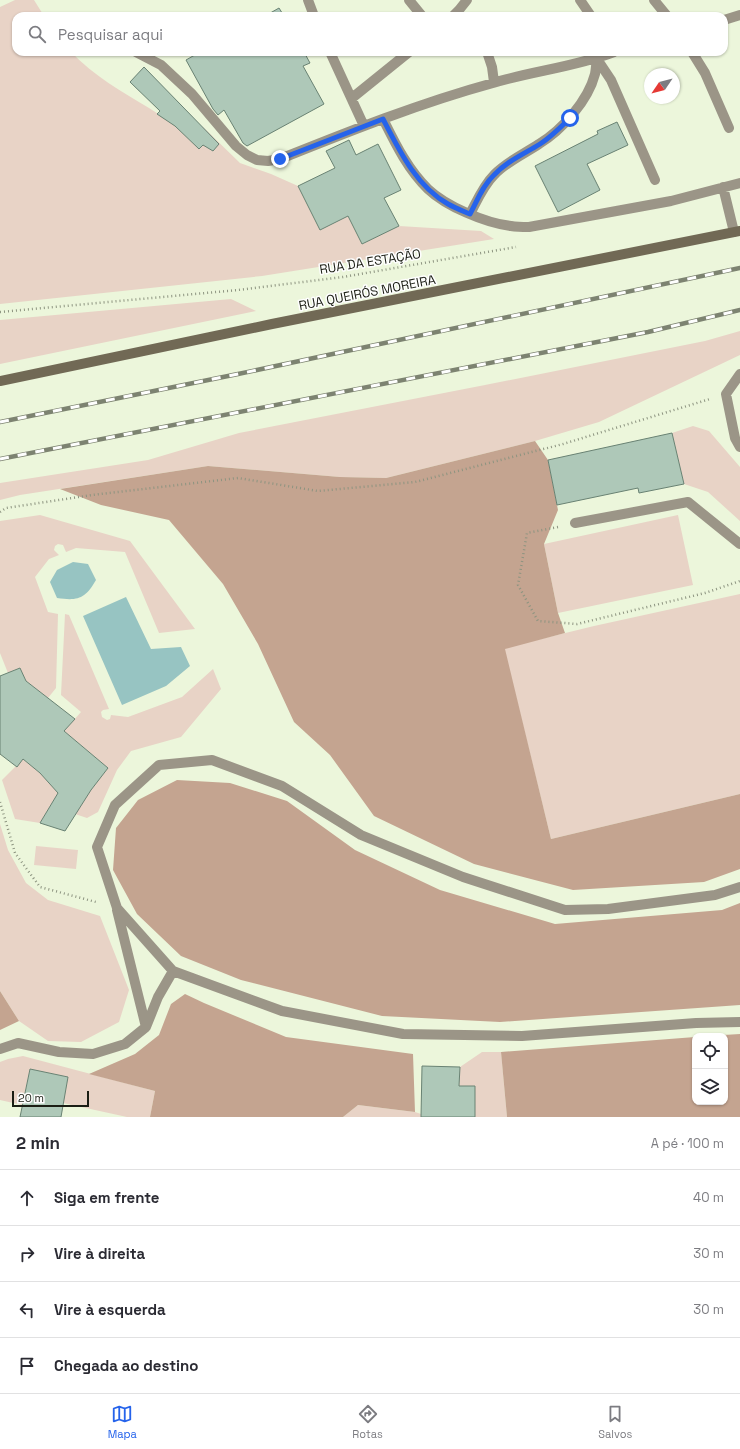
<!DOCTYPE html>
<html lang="pt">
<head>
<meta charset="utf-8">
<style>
	body { margin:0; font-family:"Space Grotesk",sans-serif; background:#f7f7f7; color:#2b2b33 }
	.controls { position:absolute; right:12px; bottom:12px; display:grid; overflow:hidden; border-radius:8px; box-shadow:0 1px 3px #0004 }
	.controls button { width:36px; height:36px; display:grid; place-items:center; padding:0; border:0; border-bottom:1px solid #e1e1e2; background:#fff; color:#2b2b33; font:20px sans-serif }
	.compass { position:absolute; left:644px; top:68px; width:36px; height:36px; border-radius:50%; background:#fff; box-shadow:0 1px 3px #0004; rotate:235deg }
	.scale { position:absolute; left:12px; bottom:10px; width:77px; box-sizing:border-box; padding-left:4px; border:2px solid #1b1e14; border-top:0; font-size:11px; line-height:14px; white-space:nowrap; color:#1b1e14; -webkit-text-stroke:3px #fefefe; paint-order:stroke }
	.stop { position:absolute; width:12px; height:12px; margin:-9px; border:3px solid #2563eb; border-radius:50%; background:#fff }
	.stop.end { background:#2563eb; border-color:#fff; box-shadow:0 1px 4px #0008 }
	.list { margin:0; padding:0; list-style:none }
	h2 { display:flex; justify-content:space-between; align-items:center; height:52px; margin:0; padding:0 16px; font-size:17px }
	h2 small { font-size:13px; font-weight:400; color:#7c7c81 }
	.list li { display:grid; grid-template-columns:26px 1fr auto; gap:12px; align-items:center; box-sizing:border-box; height:56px; padding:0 16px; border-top:1px solid #e1e1e2 }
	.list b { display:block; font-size:15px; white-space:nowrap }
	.list em { font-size:13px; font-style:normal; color:#7c7c81 }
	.icon { flex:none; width:22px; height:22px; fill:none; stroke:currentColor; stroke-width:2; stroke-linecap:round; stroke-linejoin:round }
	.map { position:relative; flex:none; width:740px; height:1117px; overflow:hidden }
	.search { position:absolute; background:#fff; box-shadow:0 1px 3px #0004; left:12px; right:12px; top:12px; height:44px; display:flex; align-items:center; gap:10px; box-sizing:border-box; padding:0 14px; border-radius:12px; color:#7c7c81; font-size:15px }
	.sheet { height:276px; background:#fff }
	nav { display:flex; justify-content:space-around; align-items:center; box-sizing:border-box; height:56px; border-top:1px solid #e1e1e2; background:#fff; font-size:11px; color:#7c7c81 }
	nav a { display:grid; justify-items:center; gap:2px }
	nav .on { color:#2563eb }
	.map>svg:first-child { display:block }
</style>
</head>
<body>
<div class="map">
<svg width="740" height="1117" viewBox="0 0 740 1117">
	<rect width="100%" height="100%" fill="#ecf6db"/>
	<path fill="#e8d3c6" d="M 15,0 L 34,0 L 44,16 L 16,16 L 16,52 L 71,52 C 94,76 121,91 149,108 C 162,116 175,126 188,134 L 203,127 L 240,163 L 271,174 L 298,186 L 320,230 L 348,216 L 362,244 L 399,226 L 481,231 L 494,239 L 262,276 L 0,304 L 0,7 Z
		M 231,299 L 256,311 L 0,364 L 0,320 Z
		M 740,331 L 740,355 L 599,422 L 535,441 L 386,478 L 340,477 L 208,466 L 20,495 L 0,500 L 0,483 L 148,460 L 239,433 L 485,385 L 705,341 Z
		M 693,426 L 709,431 L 740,467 L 740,521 L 708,492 L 684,484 L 672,433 Z
		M 40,515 L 130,541 L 195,629 L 159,633 L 125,552 L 76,548 L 66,552 L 63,545 L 58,544 L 55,546 L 54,550 L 59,555 L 49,559 L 35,577 L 48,612 L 58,614 L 56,688 L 48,698 L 26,681 L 20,668 L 8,673 L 0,653 L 0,521 Z
		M 678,515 L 693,585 L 558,613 L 544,544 Z
		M 740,594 L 740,794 L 551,839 L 504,648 L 594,626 Z
		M 65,614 L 69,615 L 109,709 L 103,710 L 101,712 L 102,717 L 107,720 L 110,719 L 111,715 L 128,717 L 182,697 L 213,669 L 221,689 L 181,737 L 131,751 L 117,770 L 98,812 L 87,818 L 75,814 L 91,790 L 108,768 L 64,731 L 81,712 L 61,695 Z
		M 23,759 L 40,773 L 58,793 L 40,823 L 15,819 L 2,780 Z
		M 0,824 L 8,850 L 26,883 L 48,900 L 100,916 L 129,990 L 119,1022 L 81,1042 L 48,1041 L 19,1021 L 0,991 Z
		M 36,846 L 78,850 L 76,869 L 34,865 Z
		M 482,1052 L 501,1052 L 507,1117 L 475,1117 L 475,1086 L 459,1086 L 460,1067 Z
		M 23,1056 L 155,1091 L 150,1117 L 127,1117 L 63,1103 L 68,1077 L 30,1069 L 22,1105 L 0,1100 L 0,1062 L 8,1059 Z
		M 358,1105 L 415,1112 L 421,1114 L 421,1117 L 343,1117 Z"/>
	<path fill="#c4a490" d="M 535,441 L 548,460 L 558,510 L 544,544 L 558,613 L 565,633 L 505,649 L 551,839 L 740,794 L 740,869 L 704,882 L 573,890 L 474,864 L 374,816 L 330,755 L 294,722 L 258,644 L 223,584 L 169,520 L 101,505 L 60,489 L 208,466 L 340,477 L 386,478 Z
		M 177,780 L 230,783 L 287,801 L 355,850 L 440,890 L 555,924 L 722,910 L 740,903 L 740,1005 L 500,1022 L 382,1016 L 241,980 L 181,956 L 137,914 L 113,870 L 116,828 L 138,800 Z
		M 0,991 L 19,1021 L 0,1030 Z
		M 185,994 L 204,1003 L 286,1037 L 413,1054 L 415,1112 L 358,1105 L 343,1117 L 150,1117 L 155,1091 L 89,1074 L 135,1054 L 159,1035 L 171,1004 Z
		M 740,1034 L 740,1117 L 507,1117 L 501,1052 L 695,1037 L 695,1102 L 725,1102 L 725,1036 L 707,1036 Z"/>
	<path fill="#97c4c2" d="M 73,562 L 88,564 L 96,580 C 85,599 78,601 57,598 L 50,582 L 57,570 Z
		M 126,597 L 151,649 L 181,647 L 190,666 L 166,686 L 122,705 L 83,616 Z"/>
	<path fill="#aec8b8" stroke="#698273" d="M 279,8 L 284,16 L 265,16 Z
		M 200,52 L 304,52 L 310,63 L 303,66 L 324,104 L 247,146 L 243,143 L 224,110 L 218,115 L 213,109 L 186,60 Z
		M 144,67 L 219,144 L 213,151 L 203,145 L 199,149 L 175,126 L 157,114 L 160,111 L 130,82 Z
		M 617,122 L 628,145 L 587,164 L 600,190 L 558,212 L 535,166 L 598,134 L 597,131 Z
		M 349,140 L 356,155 L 378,144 L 401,190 L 384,198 L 399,226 L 362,244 L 348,216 L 320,230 L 298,186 L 335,168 L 326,151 Z
		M 672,433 L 684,484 L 639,493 L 638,488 L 557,505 L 548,460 Z
		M 20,668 L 26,681 L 75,719 L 64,731 L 108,768 L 91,790 L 65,831 L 40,823 L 58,793 L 40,773 L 23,759 L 17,767 L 0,754 L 0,676 Z
		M 422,1066 L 460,1067 L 459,1086 L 475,1086 L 475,1117 L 421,1117 Z
		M 30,1069 L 68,1077 L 61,1117 L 20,1117 Z"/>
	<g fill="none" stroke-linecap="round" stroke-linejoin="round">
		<path stroke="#8d9480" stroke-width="2.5" stroke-dasharray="1 3" stroke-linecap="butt" d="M 0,312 L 238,290 L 343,277 L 516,247
			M 0,512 L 6,508 L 92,495 L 238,478 L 318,491 L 415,482 L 563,444 L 710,399
			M 558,527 L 527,533 L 518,585 L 538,621 L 577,624 L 705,593 L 740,581
			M 0,802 L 15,853 L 40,887 L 96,902"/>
		<path stroke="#9b9587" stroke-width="10" d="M 308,0 L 314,16
			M 409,0 L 422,16
			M 580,0 L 591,16
			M 654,0 L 667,16
			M 453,16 L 459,10 L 467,0
			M 724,20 L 740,15
			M 136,52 L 161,65 L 192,94 L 236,146 L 247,155 L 257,160 L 268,161 L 280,159 C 350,131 420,103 493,83 C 532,71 575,67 614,52
			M 330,52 L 364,126
			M 487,52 L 492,67 L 494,82
			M 692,52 L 705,73 L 729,128
			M 597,59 L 611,80 L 655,180
			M 352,98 L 409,52
			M 383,119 C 395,143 408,170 428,189 C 446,206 485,223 511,226 C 517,227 523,227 529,227 L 671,201 L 740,183
			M 723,187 L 734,232
			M 470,214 C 477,201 483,186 494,175 C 506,162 524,154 539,144 C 562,130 588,101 595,74 C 596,69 596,64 597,59
			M 740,374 L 726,394 L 735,438 L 740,447
			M 575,523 L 688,502 L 740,544
			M 740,887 L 715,895 L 608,909 L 565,910 L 463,877 L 361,835 L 282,786 L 212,760 L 159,765 L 115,805 L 97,847 L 117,908 L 173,971 L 282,1011 L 403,1034 L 522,1036 L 696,1023 L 740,1022
			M 117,910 L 146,1027
			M 0,1049 L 18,1043 L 59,1052 L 93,1054 L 125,1044 L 146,1027 L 158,997 L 173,971"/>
		<path stroke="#716955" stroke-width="10" d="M 0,381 L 272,324 L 740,231"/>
		<defs>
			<path id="rail" d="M 0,422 L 238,374 L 740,268
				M 0,459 L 648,332 L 740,310"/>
		</defs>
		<use href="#rail" stroke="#7d8371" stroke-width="4.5"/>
		<use href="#rail" stroke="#fefefe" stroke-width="3" stroke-dasharray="9" stroke-linecap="butt"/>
	</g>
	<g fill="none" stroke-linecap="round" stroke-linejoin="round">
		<path stroke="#2563eb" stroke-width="5" d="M 280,159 L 383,119 C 399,150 416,186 448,204 C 455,208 463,211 470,214 C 477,201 483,185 494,175 C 507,161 524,154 540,144 C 551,137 561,127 570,118"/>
	</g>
	<g text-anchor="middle" stroke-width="3" stroke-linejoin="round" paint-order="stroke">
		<g font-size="13" fill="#1b1e14" stroke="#fefefe">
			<text transform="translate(370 261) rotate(-9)" y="5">RUA DA ESTAÇÃO</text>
			<text transform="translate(367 292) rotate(-11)" y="5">RUA QUEIRÓS MOREIRA</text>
		</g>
	</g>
</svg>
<div class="controls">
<button><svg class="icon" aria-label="locate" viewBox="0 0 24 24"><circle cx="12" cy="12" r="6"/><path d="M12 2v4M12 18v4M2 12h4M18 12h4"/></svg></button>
<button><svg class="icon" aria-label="layers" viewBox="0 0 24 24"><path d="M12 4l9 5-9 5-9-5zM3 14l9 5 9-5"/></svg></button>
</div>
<svg class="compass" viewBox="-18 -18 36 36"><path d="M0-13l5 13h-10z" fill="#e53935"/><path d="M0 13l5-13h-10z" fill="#7c7c81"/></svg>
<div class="scale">20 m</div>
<div class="stop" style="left:570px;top:118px"></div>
<div class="stop end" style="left:280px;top:159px"></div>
<div class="search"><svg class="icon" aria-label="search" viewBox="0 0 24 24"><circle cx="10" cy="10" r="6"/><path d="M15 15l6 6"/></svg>Pesquisar aqui</div>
</div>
<section class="sheet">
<h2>2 min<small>A pé · 100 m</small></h2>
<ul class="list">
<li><svg class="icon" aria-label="ahead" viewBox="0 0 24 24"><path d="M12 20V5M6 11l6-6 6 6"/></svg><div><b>Siga em frente</b></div><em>40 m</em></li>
<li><svg class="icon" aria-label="right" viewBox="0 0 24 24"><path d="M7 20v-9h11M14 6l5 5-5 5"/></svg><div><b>Vire à direita</b></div><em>30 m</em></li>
<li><svg class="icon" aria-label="left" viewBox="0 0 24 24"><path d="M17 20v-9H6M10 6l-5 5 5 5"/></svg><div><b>Vire à esquerda</b></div><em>30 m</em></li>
<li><svg class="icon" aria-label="arrive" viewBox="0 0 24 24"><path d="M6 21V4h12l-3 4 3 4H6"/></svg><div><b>Chegada ao destino</b></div></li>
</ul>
</section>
<nav>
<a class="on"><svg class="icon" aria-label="map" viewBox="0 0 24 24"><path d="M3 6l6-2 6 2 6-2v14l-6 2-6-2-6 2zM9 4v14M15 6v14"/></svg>Mapa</a>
<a><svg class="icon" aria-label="directions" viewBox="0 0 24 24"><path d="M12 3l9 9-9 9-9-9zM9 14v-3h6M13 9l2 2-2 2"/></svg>Rotas</a>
<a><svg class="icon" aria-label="saved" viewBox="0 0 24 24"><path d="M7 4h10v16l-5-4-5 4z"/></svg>Salvos</a>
</nav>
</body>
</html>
